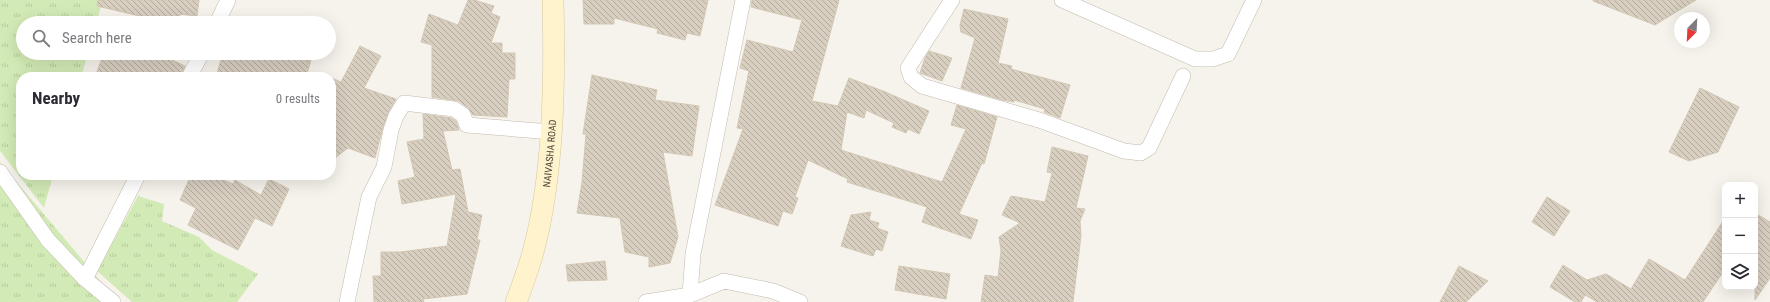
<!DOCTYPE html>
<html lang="en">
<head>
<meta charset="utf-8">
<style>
	body { margin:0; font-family:"Roboto Condensed",sans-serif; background:#f2f2f3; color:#2b2b33 }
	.controls { position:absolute; right:12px; bottom:12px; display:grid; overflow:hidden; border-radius:8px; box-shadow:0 4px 16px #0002 }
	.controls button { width:36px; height:36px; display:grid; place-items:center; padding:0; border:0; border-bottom:1px solid #e1e1e2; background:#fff; color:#2b2b33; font:20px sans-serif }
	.compass { position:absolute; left:1674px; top:12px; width:36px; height:36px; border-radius:50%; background:#fff; box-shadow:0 4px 16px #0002; rotate:204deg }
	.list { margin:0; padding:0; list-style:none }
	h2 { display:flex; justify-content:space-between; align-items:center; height:52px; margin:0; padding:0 16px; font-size:17px }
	h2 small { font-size:13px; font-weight:400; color:#7c7c81 }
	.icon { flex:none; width:22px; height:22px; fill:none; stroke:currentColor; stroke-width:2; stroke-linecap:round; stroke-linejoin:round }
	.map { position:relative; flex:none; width:1770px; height:302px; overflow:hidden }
	.search { position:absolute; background:#fff; box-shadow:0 4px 16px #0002; left:16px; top:16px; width:320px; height:44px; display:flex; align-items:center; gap:10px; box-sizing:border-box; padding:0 14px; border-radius:22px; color:#7c7c81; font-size:15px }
	.panel { position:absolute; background:#fff; box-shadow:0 4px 16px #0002; left:16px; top:72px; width:320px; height:108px; border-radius:16px }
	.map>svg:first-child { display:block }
</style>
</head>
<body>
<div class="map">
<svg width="1770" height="302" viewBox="0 0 1770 302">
	<defs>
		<pattern id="grass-tufts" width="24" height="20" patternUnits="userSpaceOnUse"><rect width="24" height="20" fill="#d2eab5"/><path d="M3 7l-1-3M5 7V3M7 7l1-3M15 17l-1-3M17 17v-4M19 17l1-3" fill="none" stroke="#b6ca9c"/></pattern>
		<pattern id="building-back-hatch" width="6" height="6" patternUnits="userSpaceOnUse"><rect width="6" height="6" fill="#d8cfc1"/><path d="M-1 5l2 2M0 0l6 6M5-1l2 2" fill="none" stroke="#b1aa9e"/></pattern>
	</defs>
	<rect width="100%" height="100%" fill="#f6f3ec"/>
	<path fill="url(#grass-tufts)" d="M 0,0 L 103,0 L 96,23 L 23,23 L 23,53 L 88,53 L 81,77 L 21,77 L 21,175 L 53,175 L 44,208 L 0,151 Z
		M 0,162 L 118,302 L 0,302 Z
		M 138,196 L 164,204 L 162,221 L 199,237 L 212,250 L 258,274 L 237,302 L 132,302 L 97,271 Z"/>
	<path fill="url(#building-back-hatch)" stroke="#d3c7b4" d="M 98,0 L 199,0 L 197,16 L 180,14 L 179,23 L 148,19 L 148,18 L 97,6 Z
		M 468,0 L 474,0 L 494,6 L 491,13 L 500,17 L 491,43 L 502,43 L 502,53 L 515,53 L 515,79 L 509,79 L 507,117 L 473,115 L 468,108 L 459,101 L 432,97 L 432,45 L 421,42 L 429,14 L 458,25 Z
		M 583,0 L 708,0 L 700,36 L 687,33 L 685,40 L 657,33 L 658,29 L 614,18 L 614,24 L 584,24 Z
		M 752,0 L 839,0 L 812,101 L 838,106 L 849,78 L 883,91 L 929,111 L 919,134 L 908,129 L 906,133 L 892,127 L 894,123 L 866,110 L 864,118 L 847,112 L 841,150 L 942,182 L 966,129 L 951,125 L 957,105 L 997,117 L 984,164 L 982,163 L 959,214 L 978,220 L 971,239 L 922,222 L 927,207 L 847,182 L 848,179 L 808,160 L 795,197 L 798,198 L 792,214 L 783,211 L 778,226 L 715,205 L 743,129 L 737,128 L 749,71 L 740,68 L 747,40 L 793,52 L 802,20 L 751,7 Z
		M 1593,0 L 1696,0 L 1655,25 L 1593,1 Z
		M 964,9 L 1008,19 L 998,63 L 1012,66 L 1011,69 L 1070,85 L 1060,118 L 1044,112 L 1045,109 L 1014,100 L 1014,102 L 1002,100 L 961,88 L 975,38 L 961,32 L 960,25 Z
		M 360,46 L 381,56 L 364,88 L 396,99 L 388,113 L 383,127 L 375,158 L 348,148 L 331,161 L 331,78 L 341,82 Z
		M 929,51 L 952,58 L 942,81 L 920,73 L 925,58 Z
		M 104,53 L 157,53 L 185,66 L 180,77 L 95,77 Z
		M 223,53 L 313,53 L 306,77 L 216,77 Z
		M 592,75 L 657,90 L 655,100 L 699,106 L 692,156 L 663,152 L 678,237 L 670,263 L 649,267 L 649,257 L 625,252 L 620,218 L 577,213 L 582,182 L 586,134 L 583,134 Z
		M 1700,88 L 1739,107 L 1718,152 L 1689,161 L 1669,152 Z
		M 423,114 L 451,118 L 456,121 L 459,130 L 443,131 L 452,170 L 460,169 L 468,212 L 482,215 L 477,240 L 480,240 L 467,294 L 423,299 L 424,302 L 374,302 L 373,276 L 381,276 L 381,252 L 400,252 L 447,246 L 456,194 L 402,204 L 398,181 L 415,177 L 407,142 L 424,139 Z
		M 1052,147 L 1088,156 L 1076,208 L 1085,209 L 1080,221 L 1081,236 L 1073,302 L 981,302 L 985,275 L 998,277 L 1001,251 L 999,237 L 1020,223 L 1002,215 L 1011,196 L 1045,202 L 1052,173 L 1047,172 Z
		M 191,175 L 212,175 L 233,184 L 235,180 L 261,195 L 269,179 L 289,189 L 272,226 L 255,218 L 238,250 L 188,225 L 196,208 L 180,200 Z
		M 1547,197 L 1570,211 L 1554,236 L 1532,222 Z
		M 871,212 L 869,220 L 879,223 L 877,228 L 888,232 L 882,251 L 876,249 L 873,256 L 841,246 L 851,215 Z
		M 1755,213 L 1770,222 L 1770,278 L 1755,300 Z
		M 1725,218 L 1725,269 L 1703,302 L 1597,302 L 1585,295 L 1581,302 L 1575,302 L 1550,287 L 1563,265 L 1587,280 L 1606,274 L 1631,289 L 1649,259 L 1685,280 Z
		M 605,261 L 607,280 L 568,281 L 566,265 Z
		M 899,266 L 950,274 L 946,299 L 895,290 Z
		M 1459,266 L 1488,281 L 1466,302 L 1440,302 Z"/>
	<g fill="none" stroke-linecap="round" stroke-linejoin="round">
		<defs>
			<path id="street" d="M 952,0 L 908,68 L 911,77 L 922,86 L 1039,120 L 1124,151 L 1141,153 L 1149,148 L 1183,76
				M 1062,0 L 1195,59 L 1213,59 L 1228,54 L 1254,0
				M 217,23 L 228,0
				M 189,77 L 202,53
				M 0,172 L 48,240 L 85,279 L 113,302
				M 85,279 L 138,175
				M 690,295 L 693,254 L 743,0
				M 347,302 L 369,197 L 384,167 L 391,130 L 396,116 L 404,103 L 454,109 L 463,115 L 467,125 L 551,132
				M 646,302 L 690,295 L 724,281 L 773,291 L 800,302"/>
			<g id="secondary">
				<path id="s1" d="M 516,302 C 522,287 527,272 532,256 C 554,178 555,81 553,0"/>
			</g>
		</defs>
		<use href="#street" stroke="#c2bbae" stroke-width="16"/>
		<use href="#secondary" stroke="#d6c79b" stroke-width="22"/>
		<use href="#street" stroke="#fff" stroke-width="15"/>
		<use href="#secondary" stroke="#fff3cd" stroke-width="21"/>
	</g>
	<g text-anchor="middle" stroke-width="3" stroke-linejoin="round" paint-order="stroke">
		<g font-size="10" fill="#4b4439" stroke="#fff">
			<text dy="4" stroke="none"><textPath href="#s1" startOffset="153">NAIVASHA ROAD</textPath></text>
		</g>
	</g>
</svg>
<div class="controls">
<button>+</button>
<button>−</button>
<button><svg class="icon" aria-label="layers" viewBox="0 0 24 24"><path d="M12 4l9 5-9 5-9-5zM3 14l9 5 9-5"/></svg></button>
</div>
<svg class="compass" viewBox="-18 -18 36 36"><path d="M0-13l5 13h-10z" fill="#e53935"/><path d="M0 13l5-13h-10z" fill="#7c7c81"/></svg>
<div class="search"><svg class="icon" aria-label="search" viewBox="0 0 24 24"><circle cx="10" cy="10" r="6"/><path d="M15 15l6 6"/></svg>Search here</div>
<section class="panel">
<h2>Nearby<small>0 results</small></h2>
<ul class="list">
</ul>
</section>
</div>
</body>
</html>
